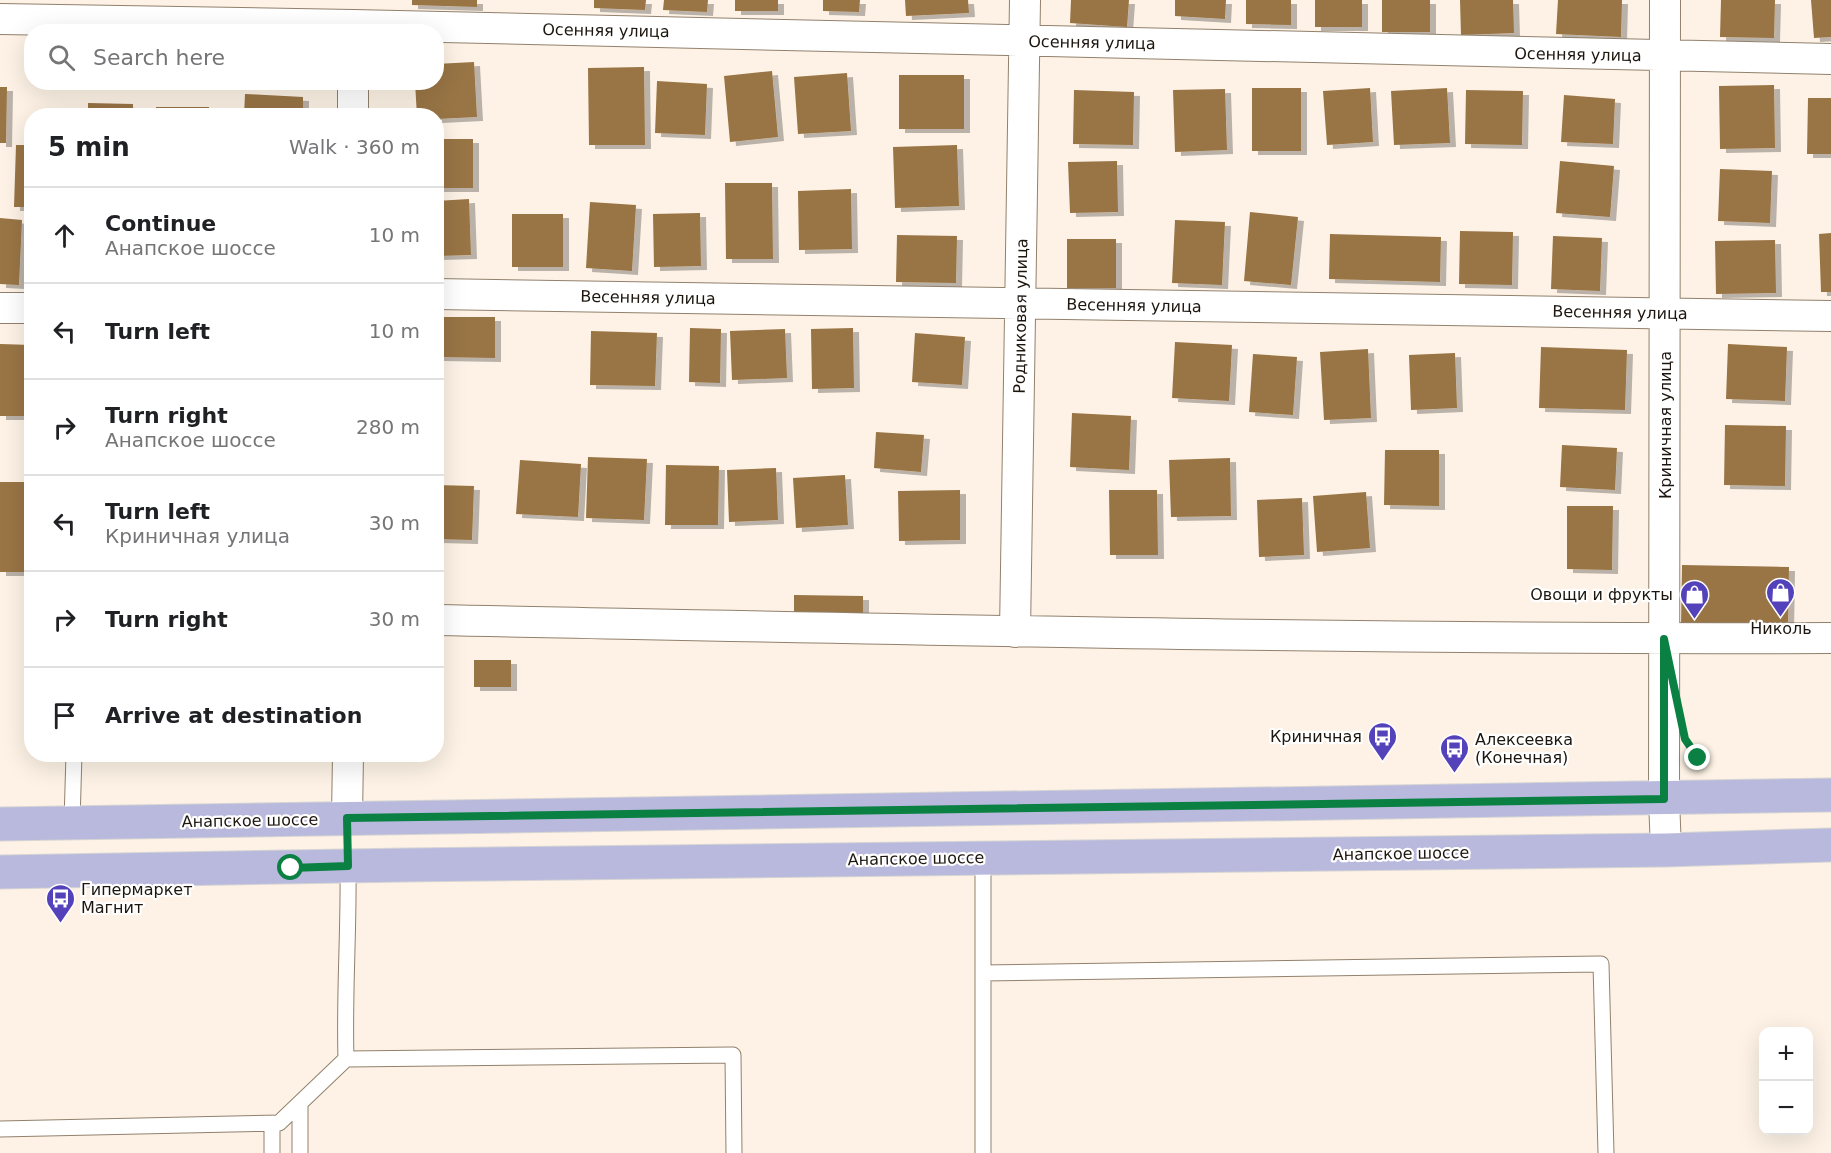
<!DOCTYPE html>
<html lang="en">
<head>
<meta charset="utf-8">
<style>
	body { margin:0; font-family:"DejaVu Sans",sans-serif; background:#f2f2f2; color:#202124 }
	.controls { position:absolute; right:18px; bottom:18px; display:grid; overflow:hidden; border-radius:12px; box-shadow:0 6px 24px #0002 }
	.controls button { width:54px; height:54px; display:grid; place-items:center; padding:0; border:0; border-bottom:2px solid #e0e0e0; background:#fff; color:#202124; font:30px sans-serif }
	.stop { position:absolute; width:18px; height:18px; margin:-14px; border:4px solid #0b8043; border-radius:50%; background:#fff }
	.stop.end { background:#0b8043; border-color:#fff; box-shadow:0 2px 6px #0008 }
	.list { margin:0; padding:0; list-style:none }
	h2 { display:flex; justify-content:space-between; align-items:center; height:78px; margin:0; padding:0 24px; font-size:26px }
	h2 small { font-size:20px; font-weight:400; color:#757577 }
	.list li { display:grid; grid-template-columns:39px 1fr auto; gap:18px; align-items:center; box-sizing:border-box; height:96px; padding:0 24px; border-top:2px solid #e0e0e0 }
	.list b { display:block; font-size:22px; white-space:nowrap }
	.list p { margin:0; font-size:20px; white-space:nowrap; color:#757577 }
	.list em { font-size:20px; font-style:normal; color:#757577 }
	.icon { flex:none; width:33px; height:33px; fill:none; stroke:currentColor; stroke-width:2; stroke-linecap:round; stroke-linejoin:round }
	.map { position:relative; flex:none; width:1831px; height:1153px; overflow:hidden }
	.search { position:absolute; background:#fff; box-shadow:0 6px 24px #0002; left:24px; top:24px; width:420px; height:66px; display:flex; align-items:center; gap:15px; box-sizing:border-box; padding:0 21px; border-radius:24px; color:#757577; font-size:22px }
	.panel { position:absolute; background:#fff; box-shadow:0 6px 24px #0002; left:24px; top:108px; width:420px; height:654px; border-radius:24px }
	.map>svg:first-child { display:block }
</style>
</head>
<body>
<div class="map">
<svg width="1831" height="1153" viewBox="0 0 1831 1153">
	<defs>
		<filter id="shadow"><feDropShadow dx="6" dy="4" stdDeviation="0" flood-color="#0004"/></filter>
	</defs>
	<rect width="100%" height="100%" fill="#fdf2e5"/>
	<path fill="#997444" filter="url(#shadow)" d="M 412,0 L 477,0 L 477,7 L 412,5 Z
		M 594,0 L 646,0 L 645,10 L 594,8 Z
		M 664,0 L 708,0 L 707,12 L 663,10 Z
		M 735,0 L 778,0 L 778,11 L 735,11 Z
		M 823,0 L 860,0 L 859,12 L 823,11 Z
		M 905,0 L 968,0 L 969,13 L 906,16 Z
		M 1071,0 L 1129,0 L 1127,27 L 1070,23 Z
		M 1175,0 L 1226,0 L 1225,19 L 1175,16 Z
		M 1246,0 L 1291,0 L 1291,25 L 1246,24 Z
		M 1315,0 L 1362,0 L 1362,27 L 1315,27 Z
		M 1382,0 L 1430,0 L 1430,32 L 1382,32 Z
		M 1460,0 L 1513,0 L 1514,33 L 1461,35 Z
		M 1558,0 L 1622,0 L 1621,37 L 1556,34 Z
		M 1721,0 L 1775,0 L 1774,38 L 1720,37 Z
		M 1811,0 L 1831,0 L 1831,37 L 1814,38 Z
		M 474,62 L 477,117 L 436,119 L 436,116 L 417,116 L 415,82 L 436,82 L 436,64 Z
		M 644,67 L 645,145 L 589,145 L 588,68 Z
		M 772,71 L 778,137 L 730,142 L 724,76 Z
		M 847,73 L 851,131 L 798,134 L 794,77 Z
		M 899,75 L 964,75 L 964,129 L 899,129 Z
		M 657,81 L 707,84 L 705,135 L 655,133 Z
		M 1774,85 L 1775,148 L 1720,149 L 1719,86 Z
		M 0,87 L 7,87 L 6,143 L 0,143 Z
		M 1252,88 L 1301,88 L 1301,151 L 1252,151 Z
		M 1370,88 L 1373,142 L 1327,145 L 1323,91 Z
		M 1447,88 L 1450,143 L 1394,145 L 1391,91 Z
		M 1225,89 L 1227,150 L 1175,152 L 1173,90 Z
		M 1074,90 L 1134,92 L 1133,145 L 1073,144 Z
		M 1466,90 L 1523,91 L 1522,145 L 1465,144 Z
		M 245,94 L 303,97 L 303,116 L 244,116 Z
		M 1564,95 L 1615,99 L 1613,144 L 1561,142 Z
		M 1808,98 L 1831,98 L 1831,154 L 1807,154 Z
		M 88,103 L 133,104 L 133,116 L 88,116 Z
		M 156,107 L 209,107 L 209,116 L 156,116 Z
		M 436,139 L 473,139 L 473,188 L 436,188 Z
		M 16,145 L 32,145 L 32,207 L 14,207 Z
		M 957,145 L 959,206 L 895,208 L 893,147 Z
		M 1117,161 L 1118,212 L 1070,213 L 1068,162 Z
		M 1560,161 L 1614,166 L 1610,217 L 1556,213 Z
		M 1720,169 L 1772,171 L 1770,223 L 1718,221 Z
		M 725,183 L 772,183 L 773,259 L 726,259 Z
		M 851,189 L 852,249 L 799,250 L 798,191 Z
		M 469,199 L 471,255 L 436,256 L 436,201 Z
		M 590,202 L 636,205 L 632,271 L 586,268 Z
		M 1250,212 L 1298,217 L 1291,285 L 1244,281 Z
		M 700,213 L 701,266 L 654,267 L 653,214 Z
		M 512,214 L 563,214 L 563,267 L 512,267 Z
		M 0,218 L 22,220 L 19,285 L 0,284 Z
		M 1175,220 L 1225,222 L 1222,285 L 1172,283 Z
		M 1460,231 L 1513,232 L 1512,285 L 1459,284 Z
		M 1831,233 L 1831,292 L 1821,292 L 1819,234 Z
		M 1330,234 L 1441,237 L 1440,282 L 1329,279 Z
		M 897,235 L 957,236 L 956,283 L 896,282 Z
		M 1553,236 L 1602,238 L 1600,291 L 1551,289 Z
		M 1067,239 L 1116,239 L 1116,288 L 1067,288 Z
		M 1775,240 L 1776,293 L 1716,294 L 1715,241 Z
		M 436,317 L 495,317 L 495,358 L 436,357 Z
		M 690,328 L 721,329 L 720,383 L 689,382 Z
		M 853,328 L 854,388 L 812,389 L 811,329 Z
		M 785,329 L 787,378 L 732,380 L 730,331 Z
		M 591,331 L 657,333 L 655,386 L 590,385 Z
		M 915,333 L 965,337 L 962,385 L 912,382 Z
		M 1175,342 L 1232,345 L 1229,401 L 1172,398 Z
		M 0,344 L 32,345 L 32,416 L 0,416 Z
		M 1728,344 L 1787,347 L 1785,401 L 1726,399 Z
		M 1541,347 L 1627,350 L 1625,410 L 1539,408 Z
		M 1368,349 L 1371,418 L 1324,420 L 1320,352 Z
		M 1455,353 L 1457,408 L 1411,410 L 1409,355 Z
		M 1253,354 L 1297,357 L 1293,415 L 1249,412 Z
		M 1072,413 L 1131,416 L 1129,470 L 1070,467 Z
		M 1725,425 L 1786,426 L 1785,486 L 1724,485 Z
		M 876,432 L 924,435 L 921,472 L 874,468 Z
		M 1562,445 L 1617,448 L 1615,490 L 1560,487 Z
		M 1385,450 L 1439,450 L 1439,506 L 1384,505 Z
		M 588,457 L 647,459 L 644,520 L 586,518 Z
		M 1230,458 L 1231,516 L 1171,517 L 1169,460 Z
		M 520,460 L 581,464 L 578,517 L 516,514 Z
		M 666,465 L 719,466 L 718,525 L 665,525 Z
		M 776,468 L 778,520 L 729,522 L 727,470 Z
		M 845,475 L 848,525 L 796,528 L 793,478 Z
		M 0,482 L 32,482 L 32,572 L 0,572 Z
		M 436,485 L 474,486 L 472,540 L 436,539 Z
		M 960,490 L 960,540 L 899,541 L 898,491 Z
		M 1109,490 L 1157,490 L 1158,555 L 1110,555 Z
		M 1366,492 L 1370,548 L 1317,552 L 1313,496 Z
		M 1302,498 L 1304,555 L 1259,557 L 1257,500 Z
		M 1567,506 L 1613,506 L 1612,570 L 1567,569 Z
		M 1682,565 L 1789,567 L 1788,629 L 1681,627 Z
		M 794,595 L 863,596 L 863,617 L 794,615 Z
		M 474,660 L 511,660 L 511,687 L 474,687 Z"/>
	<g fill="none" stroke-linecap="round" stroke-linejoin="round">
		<defs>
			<path id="service" d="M 72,822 L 74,754
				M 983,858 L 983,1153
				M 983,973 L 1601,964 L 1606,1153
				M 346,1059 L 733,1055 L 734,1153
				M 300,1103 L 300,1153
				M 272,1123 L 272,1153
				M 0,1129 L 279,1123 L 346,1059 C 344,994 349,931 348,866"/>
			<path id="minor" d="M 1665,0 L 1664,799 L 1666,850
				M 0,19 L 353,25 L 1831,59
				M 353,116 L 353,82
				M 436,294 L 1831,316
				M 0,308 L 32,308
				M 436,620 C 901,629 1366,640 1831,638
				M 1015,632 L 1025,0
				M 347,818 L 348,754"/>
			<path id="primary" d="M 0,824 L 1831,795
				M 0,872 L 406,865 L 1666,850 L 1831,845"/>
		</defs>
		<use href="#service" stroke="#91816d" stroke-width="17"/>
		<use href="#minor" stroke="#91816d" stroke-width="32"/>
		<use href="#primary" stroke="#d6d5d4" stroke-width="35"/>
		<path stroke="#aba197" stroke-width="4" stroke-dasharray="3 4.5" stroke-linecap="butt" d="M 1695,754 L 1698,758 L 1708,763"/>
		<use href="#service" stroke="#fff" stroke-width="15"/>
		<use href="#minor" stroke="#fff" stroke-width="30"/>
		<use href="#primary" stroke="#b9b9dd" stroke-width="33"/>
	</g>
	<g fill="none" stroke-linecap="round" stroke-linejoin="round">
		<path stroke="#0b8043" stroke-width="8" d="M 291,868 L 348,866 L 347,818 L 1664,799 L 1664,639 L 1685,739 L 1698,758"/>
	</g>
	<defs>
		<symbol id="shop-pin" viewBox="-11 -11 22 30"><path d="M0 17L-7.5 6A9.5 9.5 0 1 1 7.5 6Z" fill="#5442ba" stroke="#fff"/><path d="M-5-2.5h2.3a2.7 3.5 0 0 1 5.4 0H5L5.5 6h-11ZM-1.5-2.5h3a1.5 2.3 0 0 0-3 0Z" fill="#fff"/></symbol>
		<symbol id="bus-pin" viewBox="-11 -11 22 30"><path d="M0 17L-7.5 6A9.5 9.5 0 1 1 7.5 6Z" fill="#5442ba" stroke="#fff"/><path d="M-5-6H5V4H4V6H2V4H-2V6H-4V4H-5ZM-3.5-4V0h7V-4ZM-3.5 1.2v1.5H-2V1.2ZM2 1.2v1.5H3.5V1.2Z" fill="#fff"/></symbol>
	</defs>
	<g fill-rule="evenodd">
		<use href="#shop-pin" x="1764" y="576" width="33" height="45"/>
		<use href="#shop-pin" x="1678" y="578" width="33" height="45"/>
		<use href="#bus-pin" x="1366" y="720" width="33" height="45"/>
		<use href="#bus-pin" x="1438" y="732" width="33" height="45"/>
		<use href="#bus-pin" x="44" y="882" width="33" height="45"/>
	</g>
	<g text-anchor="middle" stroke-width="4.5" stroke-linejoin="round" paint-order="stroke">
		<g font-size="16" fill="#1d160f" stroke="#fff">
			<text transform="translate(606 30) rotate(1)" y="6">Осенняя улица</text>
			<text transform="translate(1092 42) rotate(1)" y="6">Осенняя улица</text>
			<text transform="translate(1578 54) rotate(1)" y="6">Осенняя улица</text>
			<text transform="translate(648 297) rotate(1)" y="6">Весенняя улица</text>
			<text transform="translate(1134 305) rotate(1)" y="6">Весенняя улица</text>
			<text transform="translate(1620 312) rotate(1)" y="6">Весенняя улица</text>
			<text transform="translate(1020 316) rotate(-89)" y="6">Родниковая улица</text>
			<text transform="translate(1665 425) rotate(-90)" y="6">Криничная улица</text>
			<text transform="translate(250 820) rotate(-1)" y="6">Анапское шоссе</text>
			<text transform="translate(1401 853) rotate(-1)" y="6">Анапское шоссе</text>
			<text transform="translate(916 858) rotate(-1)" y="6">Анапское шоссе</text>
		</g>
		<g font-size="16" fill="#1d160f" stroke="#fff" text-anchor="end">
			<text x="1673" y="600">Овощи и фрукты</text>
			<text x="1781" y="634" text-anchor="middle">Николь</text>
			<text x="1362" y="742">Криничная</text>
			<text x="1475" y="745" text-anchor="start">Алексеевка<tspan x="1475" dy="18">(Конечная)</tspan></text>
			<text x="81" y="895" text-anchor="start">Гипермаркет<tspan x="81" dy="18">Магнит</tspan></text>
		</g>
	</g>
</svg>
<div class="controls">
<button>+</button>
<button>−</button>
</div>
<div class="stop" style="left:291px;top:868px"></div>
<div class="stop end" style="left:1698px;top:758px"></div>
<div class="search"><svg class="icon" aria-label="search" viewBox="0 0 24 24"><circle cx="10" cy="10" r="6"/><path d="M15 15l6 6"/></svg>Search here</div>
<section class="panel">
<h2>5 min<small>Walk · 360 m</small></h2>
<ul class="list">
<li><svg class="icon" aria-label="ahead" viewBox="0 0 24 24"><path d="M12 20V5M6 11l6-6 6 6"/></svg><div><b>Continue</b><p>Анапское шоссе</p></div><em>10 m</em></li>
<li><svg class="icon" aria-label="left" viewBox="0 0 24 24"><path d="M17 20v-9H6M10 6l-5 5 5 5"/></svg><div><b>Turn left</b></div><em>10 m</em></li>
<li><svg class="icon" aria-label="right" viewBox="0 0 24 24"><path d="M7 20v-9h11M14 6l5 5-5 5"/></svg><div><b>Turn right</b><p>Анапское шоссе</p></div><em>280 m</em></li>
<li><svg class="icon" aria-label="left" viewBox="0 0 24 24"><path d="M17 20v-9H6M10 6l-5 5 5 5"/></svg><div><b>Turn left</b><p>Криничная улица</p></div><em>30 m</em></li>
<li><svg class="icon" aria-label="right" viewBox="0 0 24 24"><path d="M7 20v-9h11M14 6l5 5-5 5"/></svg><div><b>Turn right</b></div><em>30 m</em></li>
<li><svg class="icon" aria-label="arrive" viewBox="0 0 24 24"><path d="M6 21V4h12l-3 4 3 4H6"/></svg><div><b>Arrive at destination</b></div></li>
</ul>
</section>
</div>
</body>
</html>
